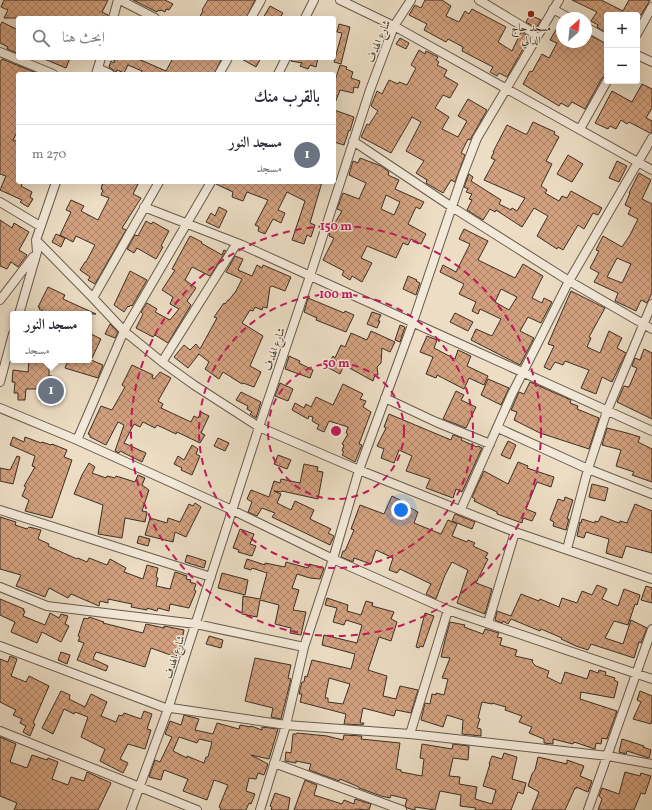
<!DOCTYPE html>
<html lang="ar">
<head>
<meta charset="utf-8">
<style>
	body { margin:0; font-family:Vollkorn,Amiri,serif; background:#f7f7f7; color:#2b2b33; direction:rtl }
	.controls { position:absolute; right:12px; top:12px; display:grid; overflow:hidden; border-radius:4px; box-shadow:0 4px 16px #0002 }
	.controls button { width:36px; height:36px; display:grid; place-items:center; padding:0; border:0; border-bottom:1px solid #e1e1e2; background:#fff; color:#2b2b33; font:20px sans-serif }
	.compass { position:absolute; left:556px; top:12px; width:36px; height:36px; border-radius:50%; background:#fff; box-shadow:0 4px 16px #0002; rotate:27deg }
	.you { position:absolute; left:401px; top:510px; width:14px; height:14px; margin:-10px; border:3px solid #fff; border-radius:50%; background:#1a73e8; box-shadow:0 0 0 6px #1a73e833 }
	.badge { display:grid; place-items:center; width:26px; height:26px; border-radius:50%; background:#8f2418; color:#fff; font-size:13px; font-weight:700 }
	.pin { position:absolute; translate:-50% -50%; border:2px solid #fff; box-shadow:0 1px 4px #0006 }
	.popup { position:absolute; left:10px; top:311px; width:82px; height:52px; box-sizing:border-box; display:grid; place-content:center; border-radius:4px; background:#fff; filter:drop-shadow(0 1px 3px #0005); font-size:13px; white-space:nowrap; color:#7c7c81 }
	.popup b { font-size:15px; color:#2b2b33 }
	.popup::after { content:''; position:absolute; left:50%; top:100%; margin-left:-8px; border:8px solid transparent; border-top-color:#fff }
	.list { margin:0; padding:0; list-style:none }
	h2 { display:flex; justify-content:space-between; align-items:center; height:52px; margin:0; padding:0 16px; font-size:17px }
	h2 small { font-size:13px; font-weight:400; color:#7c7c81 }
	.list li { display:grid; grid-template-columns:26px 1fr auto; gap:12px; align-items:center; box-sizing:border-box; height:60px; padding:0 16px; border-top:1px solid #e1e1e2 }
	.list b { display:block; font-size:15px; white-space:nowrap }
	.list p { margin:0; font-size:13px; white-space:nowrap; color:#7c7c81 }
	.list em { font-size:13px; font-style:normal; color:#7c7c81 }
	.icon { flex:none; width:22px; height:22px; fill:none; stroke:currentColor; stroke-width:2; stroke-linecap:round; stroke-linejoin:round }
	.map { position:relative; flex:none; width:652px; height:810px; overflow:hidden; direction:ltr }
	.search { position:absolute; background:#fff; box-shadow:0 4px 16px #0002; left:16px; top:16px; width:320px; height:44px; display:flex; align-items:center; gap:10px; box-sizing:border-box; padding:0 14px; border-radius:4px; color:#7c7c81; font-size:15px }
	.panel { position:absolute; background:#fff; box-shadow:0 4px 16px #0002; left:16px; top:72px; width:320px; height:112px; border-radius:4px; direction:rtl }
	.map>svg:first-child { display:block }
</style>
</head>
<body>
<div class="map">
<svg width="652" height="810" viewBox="0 0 652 810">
	<defs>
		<pattern id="building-cross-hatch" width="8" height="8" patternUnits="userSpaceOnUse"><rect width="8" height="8" fill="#d3a17f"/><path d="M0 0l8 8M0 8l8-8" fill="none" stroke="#ac8468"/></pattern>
	</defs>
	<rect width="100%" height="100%" fill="#ecddc4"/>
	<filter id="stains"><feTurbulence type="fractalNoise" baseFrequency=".005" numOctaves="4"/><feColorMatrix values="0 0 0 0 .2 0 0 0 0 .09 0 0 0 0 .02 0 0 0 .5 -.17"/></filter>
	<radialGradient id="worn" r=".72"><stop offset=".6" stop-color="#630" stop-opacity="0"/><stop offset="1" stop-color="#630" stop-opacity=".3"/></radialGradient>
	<path fill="url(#building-cross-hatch)" stroke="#3b2f25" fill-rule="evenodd" d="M 4,0 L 108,0 L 102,12 L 108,15 L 108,18 L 4,18 L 8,10 L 1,7 Z
		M 133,0 L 165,0 L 173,4 L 169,10 L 166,9 L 165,12 L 161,10 L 160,11 L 158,10 L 157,12 Z
		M 208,0 L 255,0 L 246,18 L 199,18 L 203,11 L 202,10 Z
		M 425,0 L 442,0 L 451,6 L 446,16 L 459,22 L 465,11 L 469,14 L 472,9 L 506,27 L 498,42 L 512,51 L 521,32 L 530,37 L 507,77 L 499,73 L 497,76 L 490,72 L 493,67 L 462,51 L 463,47 L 448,39 L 446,42 L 424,30 L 427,24 L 409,15 L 415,5 L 421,8 Z
		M 572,0 L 601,0 L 623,11 L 629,0 L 650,0 L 641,15 L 611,14 L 607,15 L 607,33 L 597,27 L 598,25 L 591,21 L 597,12 Z
		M 270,6 L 283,13 L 280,18 L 263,18 Z
		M 530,15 L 541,20 L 536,28 L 526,22 Z
		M 2,22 L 18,30 L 18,50 L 17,53 L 7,49 L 8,47 L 0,43 L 0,26 Z
		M 339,24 L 350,27 L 341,64 L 334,62 L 342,33 L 337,32 Z
		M 557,28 L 562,31 L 562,42 L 588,42 L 591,36 L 607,44 L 607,74 L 602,78 L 585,109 L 572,102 L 568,107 L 561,103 L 559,106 L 523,84 L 530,71 L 532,72 L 542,54 L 549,58 L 557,43 L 550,40 Z
		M 400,38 L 409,43 L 406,49 L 396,44 Z
		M 419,50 L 425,54 L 426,51 L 438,57 L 436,60 L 439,62 L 437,65 L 447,70 L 444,76 L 458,84 L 450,98 L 443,95 L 435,108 L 449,117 L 442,129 L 458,137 L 467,121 L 458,116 L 468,99 L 487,110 L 470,140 L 468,139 L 461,153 L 465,155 L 455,182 L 451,180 L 443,193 L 426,183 L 427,180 L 416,173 L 424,161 L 406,151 L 421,122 L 412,117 L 391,153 L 361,137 L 367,124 L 369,125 L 378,111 L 371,106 L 377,91 L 382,94 L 389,80 L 398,84 L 399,82 L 407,85 L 416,68 L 411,65 Z
		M 42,58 L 70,58 L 66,68 Z
		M 110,58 L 136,58 L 166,71 L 173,58 L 222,58 L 214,74 L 140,74 L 142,71 L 128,65 L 124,73 L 117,70 L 116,72 L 109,67 L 111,61 L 114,63 L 115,61 Z
		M 240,58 L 261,58 L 256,67 Z
		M 291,58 L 318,58 L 316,67 L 310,65 L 308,69 L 300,66 L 302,63 L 291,61 Z
		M 2,59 L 39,74 L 18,74 L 18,130 L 13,140 L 18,142 L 18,182 L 23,182 L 21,186 L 32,192 L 30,197 L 33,199 L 28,207 L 20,202 L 22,200 L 0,190 L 6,176 L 0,174 L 0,62 Z
		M 340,65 L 347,67 L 346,69 L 353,72 L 351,78 L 360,81 L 358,88 L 354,87 L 353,93 L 340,90 L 335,103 L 334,103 L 334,84 Z
		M 642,84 L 652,89 L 652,108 L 646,118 L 652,121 L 652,133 L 650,133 L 629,122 L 627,124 L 621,120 L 616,129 L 610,126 L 608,129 L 595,123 L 612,91 L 632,102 Z
		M 334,110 L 354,117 L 350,131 L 349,130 L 344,145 L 334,142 Z
		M 533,122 L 555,132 L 554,134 L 559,137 L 546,161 L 552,164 L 541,186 L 547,190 L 545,193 L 559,201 L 562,196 L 567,198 L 571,191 L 602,208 L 598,215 L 593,213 L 584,229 L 578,225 L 563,250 L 558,247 L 557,249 L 537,236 L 548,216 L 534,208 L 522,227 L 496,210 L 495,212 L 490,209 L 483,220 L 467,210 L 472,200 L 469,199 L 472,194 L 466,192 L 468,189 L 464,187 L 469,174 L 473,177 L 471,181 L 501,200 L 499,204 L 511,210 L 512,208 L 517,211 L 525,198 L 484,180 L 495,160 L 491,158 L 494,152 L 493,152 L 507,125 L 525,134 L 527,134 Z
		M 568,155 L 583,164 L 572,182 L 557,174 Z
		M 360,158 L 381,166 L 389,172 L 388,175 L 399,180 L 395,189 L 424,202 L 420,209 L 416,207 L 408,224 L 426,234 L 421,244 L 411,239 L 408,245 L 403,243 L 396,258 L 367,246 L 361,258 L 372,263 L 362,282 L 352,276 L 350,280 L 342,275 L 344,271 L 323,260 L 334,238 L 329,236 L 330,231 L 342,211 L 337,209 L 343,193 L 359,199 L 366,183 L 349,175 L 353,161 L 358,163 ZM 386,195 L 400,202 L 394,215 L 381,209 Z
		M 617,161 L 627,166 L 619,182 L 609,178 Z
		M 639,173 L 651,180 L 642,199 L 652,204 L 652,293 L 647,303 L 641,300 L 636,311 L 615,301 L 618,293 L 594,282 L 599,273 L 590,268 L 599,251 L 596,250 L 603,236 L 622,247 L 630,235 L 638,219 L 628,214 L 631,208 L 625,205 L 630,193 L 629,193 ZM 617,258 L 631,264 L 622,283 L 607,277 Z
		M 103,182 L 139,182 L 133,194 L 141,198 L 122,228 L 126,230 L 95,284 L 88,280 L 90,277 L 80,270 L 85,262 L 86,262 L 95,245 L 76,236 L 73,242 L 60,235 L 71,212 L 66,210 L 71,200 L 84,206 L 81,211 L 98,220 L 109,198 L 101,195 L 103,190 L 101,189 Z
		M 216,182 L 322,182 L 310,223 L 315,225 L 311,237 L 307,235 L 304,244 L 292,240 L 305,201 L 287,192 L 278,210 L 285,213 L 281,223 L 273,219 L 265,234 L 258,231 L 259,227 L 255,225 L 268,200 L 247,192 L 243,201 L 232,197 L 233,192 L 216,184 Z
		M 219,207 L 227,211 L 219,228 L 206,222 L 211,213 L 215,216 Z
		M 0,220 L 12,228 L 14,223 L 29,232 L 19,250 L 27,255 L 18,267 L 11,262 L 7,269 L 0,266 Z
		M 146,221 L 151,224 L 153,222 L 169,231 L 161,246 L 163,247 L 156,259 L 137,248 L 134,253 L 127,249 L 135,235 L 138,236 Z
		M 464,229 L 488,241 L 478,260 L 515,278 L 523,264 L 543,276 L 532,298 L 542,303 L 544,298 L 552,302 L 541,323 L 528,317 L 520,331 L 534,338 L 520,365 L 471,340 L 476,329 L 492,336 L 501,319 L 480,309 L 478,314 L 472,311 L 476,302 L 459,294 L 464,284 L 440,272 L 443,265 L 456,272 L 470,244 L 459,239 ZM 501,289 L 517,297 L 509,310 L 495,302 Z
		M 56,234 L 65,238 L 61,247 L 52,242 Z
		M 190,236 L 202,242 L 201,243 L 222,255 L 224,250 L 226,251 L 210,276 L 192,267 L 185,280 L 196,288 L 187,301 L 191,305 L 168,343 L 155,335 L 153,337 L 136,328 L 143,314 L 141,312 L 147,303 L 157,309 L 155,312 L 170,320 L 179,309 L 170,304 L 173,297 L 162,290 L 175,270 L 172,269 Z
		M 235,256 L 243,259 L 238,270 L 252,276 L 257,265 L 262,268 L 263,265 L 291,277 L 285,291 L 272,286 L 270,287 L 267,308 L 263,307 L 262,310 L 255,307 L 253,311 L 250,310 L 242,323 L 263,336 L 250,366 L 261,372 L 254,387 L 243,383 L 242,384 L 223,372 L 219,379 L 205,369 L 209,362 L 199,354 L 188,368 L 174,357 L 184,345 L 190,350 L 196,344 L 200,349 L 217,318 L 214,317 L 224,303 L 225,304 L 228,300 L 229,300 L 236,291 L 242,279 L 226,272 Z
		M 130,271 L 147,280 L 132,306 L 131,305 L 129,307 L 128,306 L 124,312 L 114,305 Z
		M 408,276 L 417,280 L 416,281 L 420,283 L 416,295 L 403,289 Z
		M 48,287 L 65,295 L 63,299 L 96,314 L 42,314 L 43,311 L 39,309 L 40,307 L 38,307 Z
		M 571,291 L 605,308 L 589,337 L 591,338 L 587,347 L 600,353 L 609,331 L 622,338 L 617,348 L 626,353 L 612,382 L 602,377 L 596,394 L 581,388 L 589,370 L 565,361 L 563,365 L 555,362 L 550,370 L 544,367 L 554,346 L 548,344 Z
		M 308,298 L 344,313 L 345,311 L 354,315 L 346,332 L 316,320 L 317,318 L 304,312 Z
		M 372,312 L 381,315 L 378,321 L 380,321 L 377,328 L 367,324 Z
		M 455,313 L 473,322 L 468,331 L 450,322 Z
		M 110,324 L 118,332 L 115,338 L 105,334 Z
		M 400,325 L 405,327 L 400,342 L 395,340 Z
		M 371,331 L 395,342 L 390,352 L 382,348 L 381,363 L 377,367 L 378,375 L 375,375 L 373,381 L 344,365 L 340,374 L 327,367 L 333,356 L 335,358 L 341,345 L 345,347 L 351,333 L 367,340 Z
		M 89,333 L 101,339 L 91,360 L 103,365 L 98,378 L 65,368 L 68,360 L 89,360 Z
		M 427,336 L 437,340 L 434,348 L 455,359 L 458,350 L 471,356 L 467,366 L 488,376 L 484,385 L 469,378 L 464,389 L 437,375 L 436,378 L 426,374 L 433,357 L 420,352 Z
		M 644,349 L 652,353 L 652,419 L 617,402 L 624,386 L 629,387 L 637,368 L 632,366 L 635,358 L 640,360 Z
		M 289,356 L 300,361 L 299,363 L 313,370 L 310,378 L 285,369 Z
		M 29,360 L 49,363 L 49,376 L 52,376 L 52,385 L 59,385 L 58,400 L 40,401 L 40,389 L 26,389 L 25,400 L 18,400 L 18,393 L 14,393 L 15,382 L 12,382 L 13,370 L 28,372 Z
		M 132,365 L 153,375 L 152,378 L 154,379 L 160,372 L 171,378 L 158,401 L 163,404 L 161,408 L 191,422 L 194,416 L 198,418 L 201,412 L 209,416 L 201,433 L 205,435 L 200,443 L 177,432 L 176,434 L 157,425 L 155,428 L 143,422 L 140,427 L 134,424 L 124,443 L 146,453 L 142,462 L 120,451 L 119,453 L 115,451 L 124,425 L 118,422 L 106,445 L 90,437 L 90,435 L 88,434 L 101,406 L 112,410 L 125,387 L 122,385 Z
		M 488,379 L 509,388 L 501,405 L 481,395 Z
		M 530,382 L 571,400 L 570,403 L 578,406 L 577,409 L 599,418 L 589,449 L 540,433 L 514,420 L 517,412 L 511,410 L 519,392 L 524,394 Z
		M 280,383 L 293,389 L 288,401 L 275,396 Z
		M 343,384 L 363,394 L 360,399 L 366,401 L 363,407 L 371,412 L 359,444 L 362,445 L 355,462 L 342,455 L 344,452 L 342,451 L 344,445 L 342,444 L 348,434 L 346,433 L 348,427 L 329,421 L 324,432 L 317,429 L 319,425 L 312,421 L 313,417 L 309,416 L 308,419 L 292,410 L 295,403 L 304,408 L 306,404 L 311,407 L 316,397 L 333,405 Z
		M 456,391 L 464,395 L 461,400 L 476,407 L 466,428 L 443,419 Z
		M 241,392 L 261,402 L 256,418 L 250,414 L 252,412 L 247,409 L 248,406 L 236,400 Z
		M 389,414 L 451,440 L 453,435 L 462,438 L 461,440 L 477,447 L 478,446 L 482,448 L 462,492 L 456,489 L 453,498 L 426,488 L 430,479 L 406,471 L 412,456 L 399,450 L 394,463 L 381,458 L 384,449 L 377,446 L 386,428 L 384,427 Z
		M 607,428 L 627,433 L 640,437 L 638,442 L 652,449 L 652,482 L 632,475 L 634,472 L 616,466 L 621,450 L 602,445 Z
		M 13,437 L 24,442 L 25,437 L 41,443 L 42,442 L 51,445 L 52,444 L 67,450 L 64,457 L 72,460 L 52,518 L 25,511 L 29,500 L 22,496 L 26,487 L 24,486 L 35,467 L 32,466 L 35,456 L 10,445 Z
		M 218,438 L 229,443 L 225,451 L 214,446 Z
		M 508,441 L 516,445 L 510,459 L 501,455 Z
		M 192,445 L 198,449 L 196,454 L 200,456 L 192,475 L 181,470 L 182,468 L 174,464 L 178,456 L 184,460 Z
		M 278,455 L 291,460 L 287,469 L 274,464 Z
		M 17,456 L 20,457 L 13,484 L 0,481 L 0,468 L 10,470 Z
		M 518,462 L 528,466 L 527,468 L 554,477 L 551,487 L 537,482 L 526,509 L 536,513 L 532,521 L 523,518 L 522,523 L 497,514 L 497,512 L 474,501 L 475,499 L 472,497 L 484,471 L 508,484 Z
		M 89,463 L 95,467 L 92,473 L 106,478 L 107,476 L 115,478 L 116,476 L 135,482 L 138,475 L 145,478 L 142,485 L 149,490 L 142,511 L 147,512 L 145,522 L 125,518 L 122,538 L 98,534 L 103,505 L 74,494 L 82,475 Z
		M 304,464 L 318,467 L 317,471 L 323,472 L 318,499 L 282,491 L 281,492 L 274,491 L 281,494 L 277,503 L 291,510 L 295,501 L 314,510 L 310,519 L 331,529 L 328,533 L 334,536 L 330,545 L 272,517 L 275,513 L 262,508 L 257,516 L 248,512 L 252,502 L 247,499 L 251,490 L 269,497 L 274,481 L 280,483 L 281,479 L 300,483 Z
		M 592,484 L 608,488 L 605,501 L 589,497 Z
		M 392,496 L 408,504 L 407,506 L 418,512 L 414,523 L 441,534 L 448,520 L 457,524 L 452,536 L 467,542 L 468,540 L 475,543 L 473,546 L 488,553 L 485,558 L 488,559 L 476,583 L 492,589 L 485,614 L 457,603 L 468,570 L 452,562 L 445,575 L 436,599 L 426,594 L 431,584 L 400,569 L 397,573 L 389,570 L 393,558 L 376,550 L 371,564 L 354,558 L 353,562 L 341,557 L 343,551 L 345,551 L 354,530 L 351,529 L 360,505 L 384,514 Z
		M 565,497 L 573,500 L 567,519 L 569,519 L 566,530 L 553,526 L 554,522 L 550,520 L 558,499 L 564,501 Z
		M 195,503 L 201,507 L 186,537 L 175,532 L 173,542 L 145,535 L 150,518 L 167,523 L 168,518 L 180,522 L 189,504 L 193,506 Z
		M 635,504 L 652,511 L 652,553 L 626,546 L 622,558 L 606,553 L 609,539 L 586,532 L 584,538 L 577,536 L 580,522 L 581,523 L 582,519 L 595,523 L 595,521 L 598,522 L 601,516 L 619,523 L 620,521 L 627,523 Z
		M 455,514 L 475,522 L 472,529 L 452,521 Z
		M 0,517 L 16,522 L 15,525 L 27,529 L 29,527 L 41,530 L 38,539 L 49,544 L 48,546 L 77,559 L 78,558 L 87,562 L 89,558 L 107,565 L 110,559 L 126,568 L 124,572 L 143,579 L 147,565 L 158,568 L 156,577 L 158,578 L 156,586 L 170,589 L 175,572 L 187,576 L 186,579 L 191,580 L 190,582 L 196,584 L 194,590 L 196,591 L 189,608 L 170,604 L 169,611 L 158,608 L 157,611 L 147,608 L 147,610 L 131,607 L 132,604 L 108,599 L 108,603 L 100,601 L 99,606 L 71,594 L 68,598 L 49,588 L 45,597 L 16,586 L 21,575 L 0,569 Z
		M 240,529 L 254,534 L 250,544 L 256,546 L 252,556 L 238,552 L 239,550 L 233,548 Z
		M 139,536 L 150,539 L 148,546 L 137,543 Z
		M 187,555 L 206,561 L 204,568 L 185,562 Z
		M 247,559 L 265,565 L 265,563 L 285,567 L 286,562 L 308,568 L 309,564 L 324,568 L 320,579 L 310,578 L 297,574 L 292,588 L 299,590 L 293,610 L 306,612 L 301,635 L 290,633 L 291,628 L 275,624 L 279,605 L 260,600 L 257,617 L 242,614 L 243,596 L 260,599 L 267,573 L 252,568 L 251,570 L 244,568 Z
		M 222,573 L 248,580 L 245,595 L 218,588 Z
		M 597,585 L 607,589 L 602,599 L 618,606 L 624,589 L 640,595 L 637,605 L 635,604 L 628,625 L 614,621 L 605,638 L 623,644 L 631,620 L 647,628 L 641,643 L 639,642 L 634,658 L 591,644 L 588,650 L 576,646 L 561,639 L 562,638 L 541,629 L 540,631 L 511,619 L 508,624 L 503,621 L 502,623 L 495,620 L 497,611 L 511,616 L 521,594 L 539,601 L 540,599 L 559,607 L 562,598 L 577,603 L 582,591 L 592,595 Z
		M 646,586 L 652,588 L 652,603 L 641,600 Z
		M 327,598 L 348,605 L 347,611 L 361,615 L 366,601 L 373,603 L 372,606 L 394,612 L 391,619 L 397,622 L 391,641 L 379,637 L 368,670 L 387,676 L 383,696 L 396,699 L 400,686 L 418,690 L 411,713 L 396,710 L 394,716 L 363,708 L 360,723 L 364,723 L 363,725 L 344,724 L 346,714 L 300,702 L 302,694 L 299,694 L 302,682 L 304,682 L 305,676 L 307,677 L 312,660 L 351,669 L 355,654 L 322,645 L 324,635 L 357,643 L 362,625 L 346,620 L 344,625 L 333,622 L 337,608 L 325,605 ZM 329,678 L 350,684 L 343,704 L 328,702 L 328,698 L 325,698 Z
		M 0,599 L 24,609 L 23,611 L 25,611 L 23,616 L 45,625 L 50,613 L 59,618 L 61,614 L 68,616 L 65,624 L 69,626 L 61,642 L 42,632 L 37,643 L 11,632 L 15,622 L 0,615 Z
		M 425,613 L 434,616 L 423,647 L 420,646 L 419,648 L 416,647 Z
		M 89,617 L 104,622 L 103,623 L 143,633 L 146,624 L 164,628 L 164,626 L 184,630 L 182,640 L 176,657 L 151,648 L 145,667 L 96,652 L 93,659 L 108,666 L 106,671 L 77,660 L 84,643 L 78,641 L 80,637 L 78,636 L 84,618 L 88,619 Z
		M 450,622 L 465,625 L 464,627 L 483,634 L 485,629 L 499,633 L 497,637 L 502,638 L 500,645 L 517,650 L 515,656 L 533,660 L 532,662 L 536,666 L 549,671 L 547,677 L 561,684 L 565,672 L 587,679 L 590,670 L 598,673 L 599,670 L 606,672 L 605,675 L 615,678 L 614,680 L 618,682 L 614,698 L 581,692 L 580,699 L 617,711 L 607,739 L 602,738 L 601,744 L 596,743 L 595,749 L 574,742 L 573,744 L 553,739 L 553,744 L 544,743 L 544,739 L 529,733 L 532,727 L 519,722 L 522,716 L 505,710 L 506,707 L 492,703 L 492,704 L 482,702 L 478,718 L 480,719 L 477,728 L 481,729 L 481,736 L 462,734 L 463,720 L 447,715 L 443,727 L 421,720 L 425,703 L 430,704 L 432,694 L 436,695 L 436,693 L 444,695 L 448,679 L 442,678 L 450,658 L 441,657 L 445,640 Z
		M 209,636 L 223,640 L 221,648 L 206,644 Z
		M 61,652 L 70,655 L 67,664 L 58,660 Z
		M 10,656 L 17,659 L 11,676 L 26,682 L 29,676 L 49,686 L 33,723 L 35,724 L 30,736 L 23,732 L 26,726 L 20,723 L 22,719 L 13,715 L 16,710 L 0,702 L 0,659 L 8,662 Z
		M 255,658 L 291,665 L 288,678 L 291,679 L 281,719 L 271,717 L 273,708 L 245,701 Z
		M 61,691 L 70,695 L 69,699 L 85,707 L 91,694 L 107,702 L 101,716 L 116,722 L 119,715 L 122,716 L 124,713 L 141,719 L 144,711 L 152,714 L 147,729 L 151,730 L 145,749 L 128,744 L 120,759 L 128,763 L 123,773 L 100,761 L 105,749 L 81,737 L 88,717 L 75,712 L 74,714 L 64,709 L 53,734 L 42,728 Z
		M 640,691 L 652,696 L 652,719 L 651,724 L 633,719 L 641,702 L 637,700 Z
		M 184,715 L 199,719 L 195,730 L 213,734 L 217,723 L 239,729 L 240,725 L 251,727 L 251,726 L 262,730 L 262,727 L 278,729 L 269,759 L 251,755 L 268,764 L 264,775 L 258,773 L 256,779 L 249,778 L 246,791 L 255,794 L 251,804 L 249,803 L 246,810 L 220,810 L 221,808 L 219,807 L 228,785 L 214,780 L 207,800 L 183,791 L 188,779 L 164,770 L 161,780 L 149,777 L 155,760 L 160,762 L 172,737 L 165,734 L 170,721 L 181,725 ZM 179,737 L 197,743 L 199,739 L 212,742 L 208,757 L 206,757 L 204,763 L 187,756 L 187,758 L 173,751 Z
		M 297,733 L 327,736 L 343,740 L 344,735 L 362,736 L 361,739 L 400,743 L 396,769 L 401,770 L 401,772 L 422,776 L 424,759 L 420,758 L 422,744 L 452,749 L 453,744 L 469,746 L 468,760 L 453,758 L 449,776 L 460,777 L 459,784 L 477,787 L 475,799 L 492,804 L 496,790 L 483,786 L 490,764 L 489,764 L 492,756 L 502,759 L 504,753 L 517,757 L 512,779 L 526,783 L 523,794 L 518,792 L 511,810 L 475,810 L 476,808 L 460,806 L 461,795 L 440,791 L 435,810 L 415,807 L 415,810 L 407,808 L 405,806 L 407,799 L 391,795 L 390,798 L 381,796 L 359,788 L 359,787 L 340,779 L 339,781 L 309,770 L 311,764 L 296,761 L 296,763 L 285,761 L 286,752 L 291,753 L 293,734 L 296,734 Z
		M 0,737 L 16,744 L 10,762 L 27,768 L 32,755 L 47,760 L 48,758 L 58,762 L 52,779 L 68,785 L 71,777 L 84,781 L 87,772 L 111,783 L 98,810 L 14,810 L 17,803 L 0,796 Z
		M 622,739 L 644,746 L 643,747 L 651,750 L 649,758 L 627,751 L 626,754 L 619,752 Z
		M 538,757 L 567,764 L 567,760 L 584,766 L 580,776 L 592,781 L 588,792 L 576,787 L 576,789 L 575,788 L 565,810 L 532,810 L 539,792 L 528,786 L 532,774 L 535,770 Z
		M 625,772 L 640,776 L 641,773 L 651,776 L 645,794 L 641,793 L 634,810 L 598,810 L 602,799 L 599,796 L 602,788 L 619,794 Z
		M 305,780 L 317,785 L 314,795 L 342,804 L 344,800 L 354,804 L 355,799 L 371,804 L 369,810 L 355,809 L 355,810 L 294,810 Z
		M 275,793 L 290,798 L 288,810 L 271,810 L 272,807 L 270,806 Z"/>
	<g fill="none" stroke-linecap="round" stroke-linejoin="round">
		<defs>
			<path id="minor" d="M 120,0 L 155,18
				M 340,0 L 394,26 L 652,170
				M 479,0 L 537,35
				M 553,9 L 569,18
				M 113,18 L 118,0
				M 251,18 L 261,0
				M 305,18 L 314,0
				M 586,27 L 607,39
				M 637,34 L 652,7
				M 0,52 L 53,74
				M 637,55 L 652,62
				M 98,68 L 110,74
				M 96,74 L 101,58
				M 219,74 L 228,58
				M 278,74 L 286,58
				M 580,129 L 607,81
				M 353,141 L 452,207 L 569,281 L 652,329
				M 0,202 L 40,226
				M 144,207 L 242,245 L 652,431
				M 36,240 L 93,298 L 124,331 L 162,362 L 194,385 L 259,427 L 359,470 L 515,532 L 652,579
				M 93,298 L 159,182
				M 0,300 L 33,257
				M 19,314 L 37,252 L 36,240 L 56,182
				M 162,362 L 237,243
				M 0,382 L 13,334
				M 385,398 L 436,422 L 490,444
				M 0,408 L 77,440 L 232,510 L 333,559 L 448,610 L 652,679
				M 498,428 L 588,469 L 652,494
				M 77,440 L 124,331 L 211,182
				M 461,509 L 511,396 L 569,281 L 652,138
				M 0,510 L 211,577
				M 567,549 L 588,469 L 607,411 L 652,304
				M 0,587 L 47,606 L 196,624 L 304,647
				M 488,623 L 515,532
				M 0,646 L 168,709 L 171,708 L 286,725 L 410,734 L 608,756 L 652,764
				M 0,731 L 197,810
				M 410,734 L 448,610
				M 274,763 L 402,810
				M 131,810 L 168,709 L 259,427 L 310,276 L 370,90 L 394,26 L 411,0
				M 260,810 L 286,725 L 304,647 L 333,559 L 359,470 L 413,322 L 462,177 L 477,138 L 559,0
				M 588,810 L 652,629"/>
		</defs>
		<use href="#minor" stroke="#675a4d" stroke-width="10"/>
		<use href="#minor" stroke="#f3e9d9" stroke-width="8"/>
	</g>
	<g fill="none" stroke="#c2185b" stroke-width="2" stroke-dasharray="7 5">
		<circle cx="336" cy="431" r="68"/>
		<circle cx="336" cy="431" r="137"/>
		<circle cx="336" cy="431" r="205"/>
	</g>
	<circle fill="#8f2418" stroke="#f3e9d9" stroke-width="1.5" cx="531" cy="14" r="4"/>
	<g text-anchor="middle" stroke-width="3" stroke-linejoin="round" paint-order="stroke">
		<g font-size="11" fill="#3b2f25" stroke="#f3e9d9">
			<text x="531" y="31">مسجد حاج<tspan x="531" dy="13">الدالي</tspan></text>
		</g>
		<g font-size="11" fill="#3b2f25" stroke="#f3e9d9">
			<text transform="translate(378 41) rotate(-67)" y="4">شارع الهدف</text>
			<text transform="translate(274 349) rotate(-71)" y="4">شارع الهدف</text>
			<text transform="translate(174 657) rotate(-72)" y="4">شارع الهدف</text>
		</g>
	</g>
	<circle cx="336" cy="431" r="6" fill="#c2185b" stroke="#f3e9d9" stroke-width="2"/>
	<g font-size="12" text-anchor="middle" font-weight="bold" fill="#c2185b" stroke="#f3e9d9" stroke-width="3" stroke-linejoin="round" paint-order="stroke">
		<text x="336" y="230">150 m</text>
		<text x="336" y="298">100 m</text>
		<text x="336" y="367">50 m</text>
	</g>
	<rect width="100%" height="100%" filter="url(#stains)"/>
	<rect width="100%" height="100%" fill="url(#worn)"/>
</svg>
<div class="controls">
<button>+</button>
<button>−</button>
</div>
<svg class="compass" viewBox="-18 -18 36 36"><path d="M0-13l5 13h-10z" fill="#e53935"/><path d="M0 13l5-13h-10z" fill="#7c7c81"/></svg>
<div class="you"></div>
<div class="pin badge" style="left:51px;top:391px;background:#6b7280">1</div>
<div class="popup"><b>مسجد النور</b>مسجد</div>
<div class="search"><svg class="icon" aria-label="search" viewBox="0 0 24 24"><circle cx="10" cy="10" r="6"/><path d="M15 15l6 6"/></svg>ابحث هنا</div>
<section class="panel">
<h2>بالقرب منك<small></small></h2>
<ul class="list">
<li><span class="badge" style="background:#6b7280">1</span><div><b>مسجد النور</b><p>مسجد</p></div><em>270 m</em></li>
</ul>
</section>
</div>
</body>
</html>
